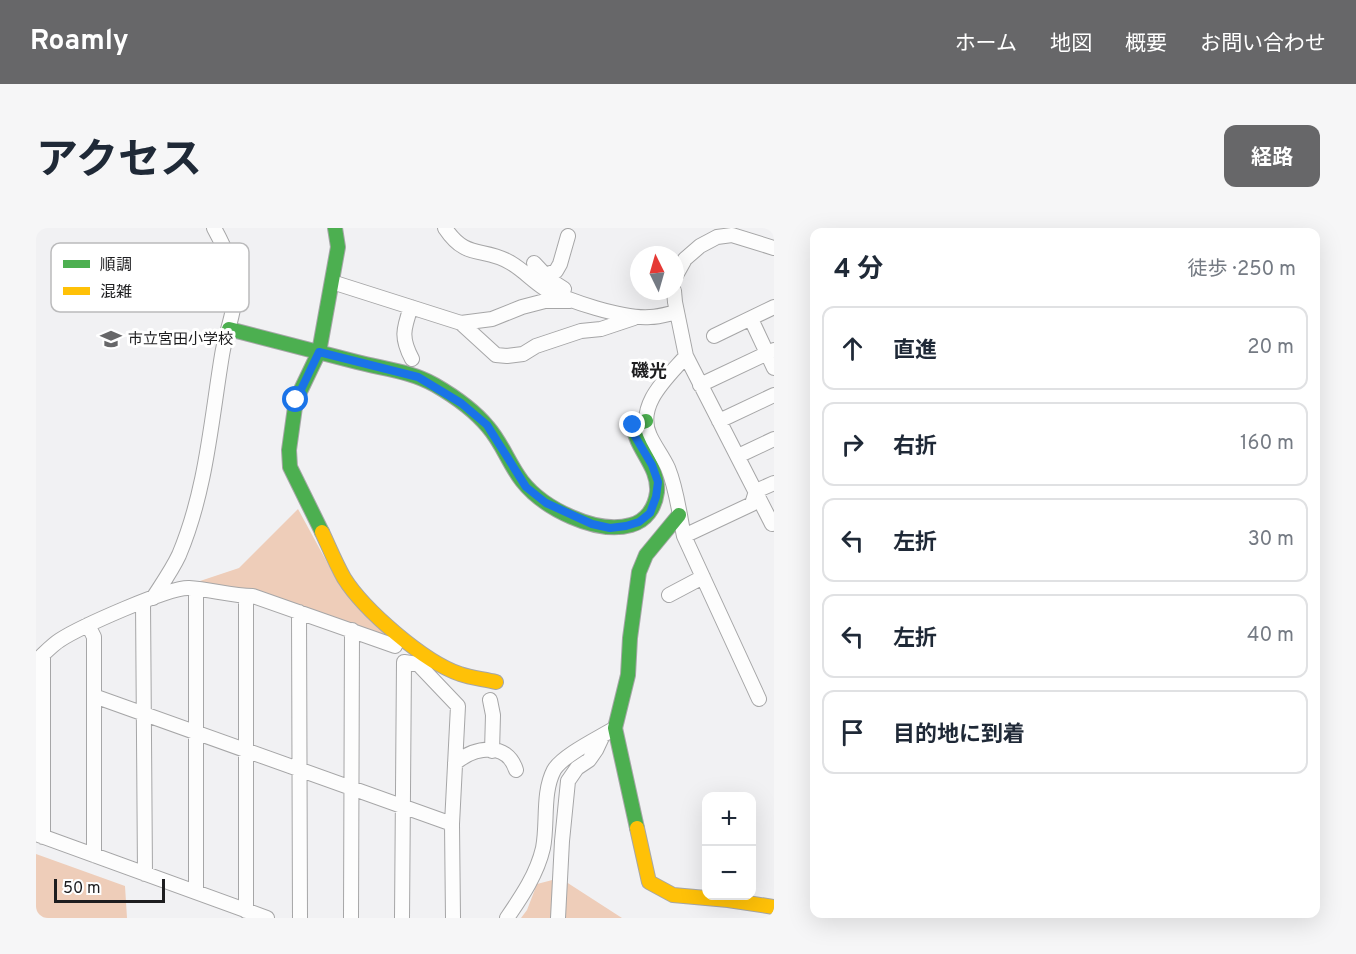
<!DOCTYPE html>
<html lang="ja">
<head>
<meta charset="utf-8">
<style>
	body { margin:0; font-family:Overpass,"Noto Sans JP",sans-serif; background:#f6f6f7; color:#1f2937 }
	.controls { position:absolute; right:18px; bottom:18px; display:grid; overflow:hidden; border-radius:12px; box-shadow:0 6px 24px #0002 }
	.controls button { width:54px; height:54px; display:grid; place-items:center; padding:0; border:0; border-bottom:2px solid #e0e1e3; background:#fff; color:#1f2937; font:30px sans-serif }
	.compass { position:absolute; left:594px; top:18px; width:54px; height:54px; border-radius:50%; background:#fff; box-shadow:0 6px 24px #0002; rotate:355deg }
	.scale { position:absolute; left:18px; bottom:15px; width:111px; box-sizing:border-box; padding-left:6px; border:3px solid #1d1d1f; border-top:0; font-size:16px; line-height:21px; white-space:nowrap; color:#1d1d1f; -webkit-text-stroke:4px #fff; paint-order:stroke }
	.stop { position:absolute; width:18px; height:18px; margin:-14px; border:4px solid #1a73e8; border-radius:50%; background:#fff }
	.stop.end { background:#1a73e8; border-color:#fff; box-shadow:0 2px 6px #0008 }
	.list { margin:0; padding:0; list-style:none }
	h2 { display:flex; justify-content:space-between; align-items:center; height:78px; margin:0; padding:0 24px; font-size:26px }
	h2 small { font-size:20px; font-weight:400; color:#747a83 }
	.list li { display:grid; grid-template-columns:39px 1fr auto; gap:18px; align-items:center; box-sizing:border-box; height:84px; margin:0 12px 12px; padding:0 12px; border:2px solid #e0e1e3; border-radius:12px }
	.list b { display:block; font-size:22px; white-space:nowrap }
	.list em { font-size:20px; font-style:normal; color:#747a83 }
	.icon { flex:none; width:33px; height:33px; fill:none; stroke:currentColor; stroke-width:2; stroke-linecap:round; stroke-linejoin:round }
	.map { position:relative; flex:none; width:738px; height:690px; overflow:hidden; border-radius:12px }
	header { display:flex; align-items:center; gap:36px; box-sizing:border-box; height:84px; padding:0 30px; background:#676769; color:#fff }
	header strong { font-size:28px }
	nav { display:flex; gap:33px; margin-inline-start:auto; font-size:21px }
	.intro { display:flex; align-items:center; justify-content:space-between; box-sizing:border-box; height:144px; padding:0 36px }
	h1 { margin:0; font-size:42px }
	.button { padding:15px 27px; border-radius:12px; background:#676769; color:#fff; font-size:21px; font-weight:700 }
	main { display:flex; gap:36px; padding:0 36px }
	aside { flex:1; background:#fff; border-radius:12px; box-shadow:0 6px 24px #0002 }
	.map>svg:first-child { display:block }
</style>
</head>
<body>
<header>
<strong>Roamly</strong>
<nav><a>ホーム</a><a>地図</a><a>概要</a><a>お問い合わせ</a></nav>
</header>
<div class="intro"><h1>アクセス</h1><a class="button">経路</a></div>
<main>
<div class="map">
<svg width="738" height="690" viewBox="0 0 738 690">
	<rect width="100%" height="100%" fill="#f1f1f3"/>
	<path fill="#eecdb9" d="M 262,281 L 304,358 L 356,411 L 223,363 L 185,359 L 161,354 L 203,340 Z
		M 0,626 L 89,658 L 91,690 L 0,690 Z
		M 524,650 L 586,690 L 485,690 L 491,682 L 501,656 Z"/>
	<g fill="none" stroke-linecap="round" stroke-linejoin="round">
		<defs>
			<path id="street" d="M 409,0 C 431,33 447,18 475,35 C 487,42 497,53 508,60 C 532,73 587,91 614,89 C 623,89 632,86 641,84
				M 498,35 L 514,52 L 528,61
				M 509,47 L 520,43 L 524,36 L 532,8
				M 639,49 L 649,31 L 664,18 L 681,9 L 696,7 L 738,20
				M 296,54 L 425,95 L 456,91 L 486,79 L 509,73 L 534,73
				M 638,63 L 639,74 L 650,128 C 632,149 599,177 614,208 C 619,219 627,229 632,240 C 641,262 643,285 648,308 L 716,276 L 720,263 L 738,255
				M 375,79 C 367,102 365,110 376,131
				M 715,91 L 738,140
				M 425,95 L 460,127 L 471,128 L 487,126 L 500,118 L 545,103 L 565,101 L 598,90
				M 678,108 L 738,79
				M 650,128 L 736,296
				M 664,157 L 738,122
				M 683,193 L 738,167
				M 702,228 L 738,211
				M 648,308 L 723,471
				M 633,367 L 667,349
				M 210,368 L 210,683
				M 117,370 C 126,356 136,342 143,327 C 170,263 175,194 186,127 C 190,101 201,83 198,55 C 196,36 187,16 178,0
				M 107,374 L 109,646
				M 263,384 L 264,690
				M 52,397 L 58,409 L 58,627
				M 7,427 L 7,609
				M 0,433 C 8,426 16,417 24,412 C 44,399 133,359 153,360 C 174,361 195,368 217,368 L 359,418
				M 58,468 L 416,596 L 417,690
				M 454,472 L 457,487 L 456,523
				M 419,535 C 439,519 471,513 480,542
				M 0,606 L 231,690
				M 160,664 L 160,362
				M 315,690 L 316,402
				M 366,690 L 368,434 L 382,436 L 422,478 L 416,596
				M 471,690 C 486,668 501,646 507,620 C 512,595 506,565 518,542 C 527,527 563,510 579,500
				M 522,690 L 526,613 L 532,553 L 541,540 L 553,532 L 560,522 L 567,507"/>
			<path id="fast" d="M 193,101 C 235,112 278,123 321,134 C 348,141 374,143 399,157 C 418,168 438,182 452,199 C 466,215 473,236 486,253 C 507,280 560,307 595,297 C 610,293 619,280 621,264 C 623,238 600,222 597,197 L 610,193
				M 286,304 L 254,239 L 253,222 L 260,172 L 283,124 L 302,19 L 299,0
				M 601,600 L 579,500 L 592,447 L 594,410 L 603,344 L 610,327 L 643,287"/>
			<path id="slow" d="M 286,304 C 293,319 300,336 308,350 C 328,382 388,434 424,446 C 435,450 448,451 460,454
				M 601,600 L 613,654 L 637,667 L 692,672 L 738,679"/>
		</defs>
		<use href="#street" stroke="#a6a6a7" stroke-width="16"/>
		<use href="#fast" stroke="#a6a6a7" stroke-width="16"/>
		<use href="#slow" stroke="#a6a6a7" stroke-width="16"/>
		<use href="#street" stroke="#fdfdfd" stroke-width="14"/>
		<use href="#fast" stroke="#4caf50" stroke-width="14"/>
		<use href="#slow" stroke="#ffc107" stroke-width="14"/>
	</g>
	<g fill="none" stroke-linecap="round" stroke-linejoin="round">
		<path stroke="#1a73e8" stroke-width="8" d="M 260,172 L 283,124 L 382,149 L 425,175 L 451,197 L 490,259 L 510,275 L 556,296 L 574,300 L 590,298 L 603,294 L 614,285 L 620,269 L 622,254 L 616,237 L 597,205 L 597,197"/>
	</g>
	<defs>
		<symbol id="school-bare" viewBox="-9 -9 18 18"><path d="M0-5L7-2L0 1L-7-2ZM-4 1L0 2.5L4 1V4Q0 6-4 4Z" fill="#676769" stroke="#fff" stroke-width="2.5" paint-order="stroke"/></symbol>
	</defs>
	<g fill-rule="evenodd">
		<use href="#school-bare" x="60" y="96" width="30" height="30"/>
	</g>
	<g text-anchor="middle" stroke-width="6" stroke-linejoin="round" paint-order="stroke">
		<g font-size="15" fill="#1d1d1f" stroke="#fff" text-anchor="start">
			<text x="92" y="116">市立宮田小学校</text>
		</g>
		<g font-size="18" font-weight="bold" fill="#1d1d1f" stroke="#fff">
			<text x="613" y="149">磯光</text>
		</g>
	</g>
	<rect x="15" y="15" width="198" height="69" rx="9" fill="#fff" stroke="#bbbbbc" stroke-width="1.5"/>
	<rect x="27" y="32" width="27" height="8" fill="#4caf50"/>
	<rect x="27" y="59" width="27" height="8" fill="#ffc107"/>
	<g font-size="16" fill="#1d1d1f">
		<text x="64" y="42">順調</text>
		<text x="64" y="69">混雑</text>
	</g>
</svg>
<div class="controls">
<button>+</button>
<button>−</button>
</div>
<svg class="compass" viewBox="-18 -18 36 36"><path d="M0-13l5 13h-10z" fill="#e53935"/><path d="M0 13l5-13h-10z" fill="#747a83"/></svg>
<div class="scale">50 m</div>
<div class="stop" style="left:260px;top:172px"></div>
<div class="stop end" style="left:597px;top:197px"></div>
</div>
<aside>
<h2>4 分<small>徒歩 · 250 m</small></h2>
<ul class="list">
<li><svg class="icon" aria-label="ahead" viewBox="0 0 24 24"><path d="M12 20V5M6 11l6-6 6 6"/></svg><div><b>直進</b></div><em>20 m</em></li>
<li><svg class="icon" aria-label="right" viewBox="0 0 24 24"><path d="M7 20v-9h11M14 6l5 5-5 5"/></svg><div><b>右折</b></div><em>160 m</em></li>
<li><svg class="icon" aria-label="left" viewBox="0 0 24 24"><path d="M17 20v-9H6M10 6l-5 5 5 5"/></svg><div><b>左折</b></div><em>30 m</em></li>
<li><svg class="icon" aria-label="left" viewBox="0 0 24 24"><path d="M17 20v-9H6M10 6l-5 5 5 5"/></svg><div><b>左折</b></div><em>40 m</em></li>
<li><svg class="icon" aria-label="arrive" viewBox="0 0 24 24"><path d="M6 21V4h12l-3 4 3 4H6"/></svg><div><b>目的地に到着</b></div></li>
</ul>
</aside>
</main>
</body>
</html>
